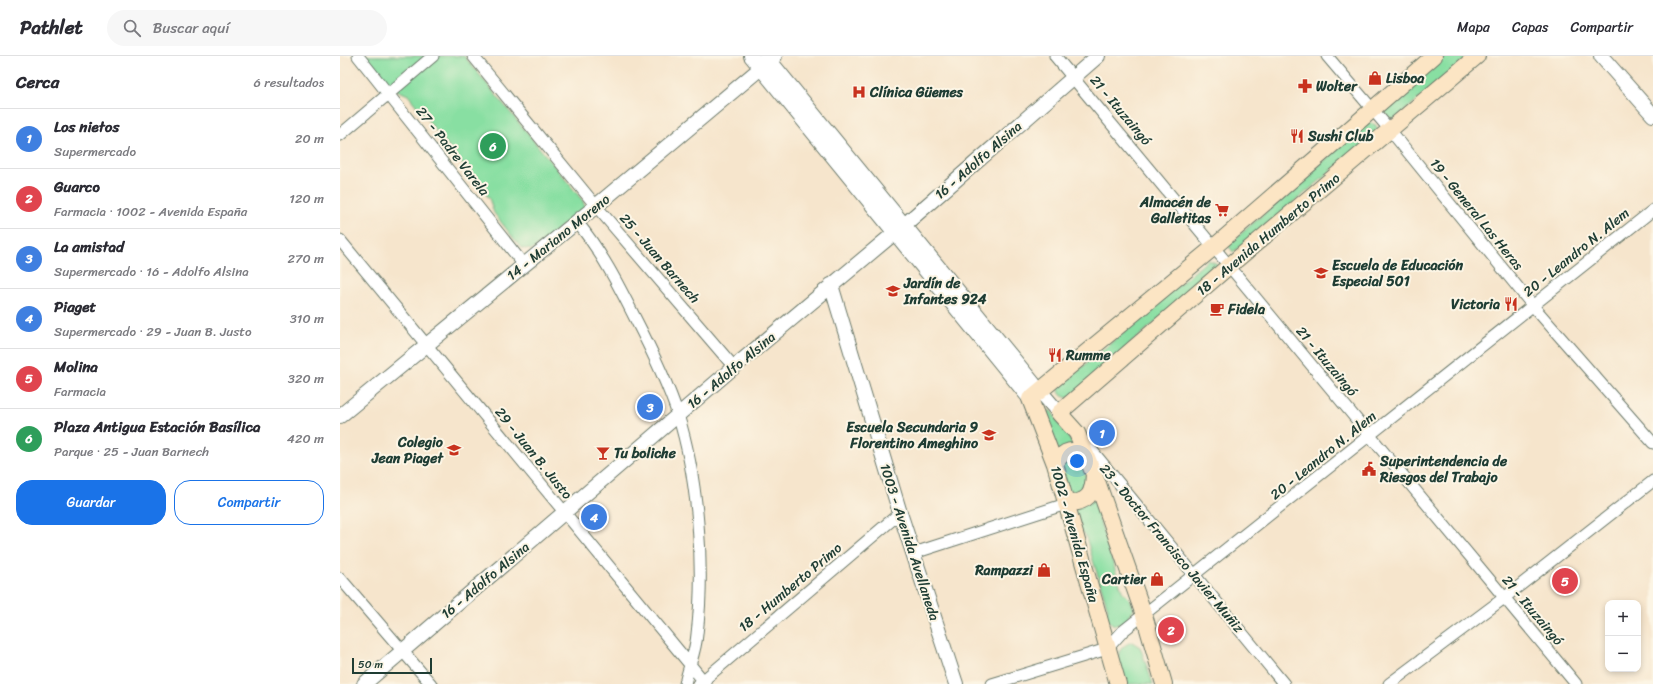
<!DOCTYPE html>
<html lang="es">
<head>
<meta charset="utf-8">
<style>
	body { margin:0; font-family:Sriracha,sans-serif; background:#f7f7f7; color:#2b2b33 }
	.controls { position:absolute; right:12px; bottom:12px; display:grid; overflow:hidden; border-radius:8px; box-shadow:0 2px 6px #0003 }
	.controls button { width:36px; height:36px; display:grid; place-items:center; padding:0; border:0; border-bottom:1px solid #e1e1e2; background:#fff; color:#2b2b33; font:20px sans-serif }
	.scale { position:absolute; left:12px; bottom:10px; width:80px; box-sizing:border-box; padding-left:4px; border:2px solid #1f3d34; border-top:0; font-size:11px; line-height:14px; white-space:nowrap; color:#1f3d34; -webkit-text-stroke:3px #fcf5e5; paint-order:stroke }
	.you { position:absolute; left:737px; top:405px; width:14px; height:14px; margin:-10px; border:3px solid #fff; border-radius:50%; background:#1a73e8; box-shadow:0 0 0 6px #1a73e833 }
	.badge { display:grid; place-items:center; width:26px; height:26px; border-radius:50%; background:#1a73e8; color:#fff; font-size:13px; font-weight:700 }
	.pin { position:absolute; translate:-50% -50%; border:2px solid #fff; box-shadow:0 1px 4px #0006 }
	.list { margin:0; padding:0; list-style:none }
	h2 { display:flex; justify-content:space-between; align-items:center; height:52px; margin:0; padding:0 16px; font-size:17px }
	h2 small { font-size:13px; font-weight:400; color:#7c7c81 }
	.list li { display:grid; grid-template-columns:26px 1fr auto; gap:12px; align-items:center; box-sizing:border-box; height:60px; padding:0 16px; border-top:1px solid #e1e1e2 }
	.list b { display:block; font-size:15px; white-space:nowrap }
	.list p { margin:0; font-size:13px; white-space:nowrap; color:#7c7c81 }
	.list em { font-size:13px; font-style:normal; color:#7c7c81 }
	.actions { display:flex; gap:8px; padding:12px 16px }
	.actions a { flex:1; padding:9px 0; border:1px solid #1a73e8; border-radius:16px; text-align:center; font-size:14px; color:#1a73e8 }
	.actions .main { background:#1a73e8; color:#fff }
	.icon { flex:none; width:22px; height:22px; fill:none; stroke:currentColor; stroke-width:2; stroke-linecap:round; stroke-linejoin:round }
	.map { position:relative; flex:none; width:1313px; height:628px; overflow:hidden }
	header { display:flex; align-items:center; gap:24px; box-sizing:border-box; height:56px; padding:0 20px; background:#fff; border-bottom:1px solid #e1e1e2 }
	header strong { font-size:19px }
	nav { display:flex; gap:22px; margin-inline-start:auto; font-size:14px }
	.search { width:280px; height:36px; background:#f7f7f7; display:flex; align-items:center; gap:10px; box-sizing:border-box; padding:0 14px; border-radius:22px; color:#7c7c81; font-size:15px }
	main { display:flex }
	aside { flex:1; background:#fff }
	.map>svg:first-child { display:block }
</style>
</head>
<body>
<header>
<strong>Pathlet</strong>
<div class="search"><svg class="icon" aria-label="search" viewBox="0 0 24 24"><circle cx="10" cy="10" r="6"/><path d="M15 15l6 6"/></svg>Buscar aquí</div>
<nav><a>Mapa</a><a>Capas</a><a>Compartir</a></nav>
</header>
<main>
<aside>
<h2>Cerca<small>6 resultados</small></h2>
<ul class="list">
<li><span class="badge" style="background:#3f7fe0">1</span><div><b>Los nietos</b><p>Supermercado</p></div><em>20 m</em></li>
<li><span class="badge" style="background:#e0444e">2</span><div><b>Guarco</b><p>Farmacia · 1002 - Avenida España</p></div><em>120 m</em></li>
<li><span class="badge" style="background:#3f7fe0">3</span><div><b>La amistad</b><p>Supermercado · 16 - Adolfo Alsina</p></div><em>270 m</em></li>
<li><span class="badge" style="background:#3f7fe0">4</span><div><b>Piaget</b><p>Supermercado · 29 - Juan B. Justo</p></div><em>310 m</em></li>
<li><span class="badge" style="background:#e0444e">5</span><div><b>Molina</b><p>Farmacia</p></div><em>320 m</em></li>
<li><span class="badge" style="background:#2e9e5b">6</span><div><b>Plaza Antigua Estación Basílica</b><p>Parque · 25 - Juan Barnech</p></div><em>420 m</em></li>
</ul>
<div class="actions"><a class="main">Guardar</a><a>Compartir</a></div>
</aside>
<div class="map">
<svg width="1313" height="628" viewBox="0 0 1313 628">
	<defs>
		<pattern id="grass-tufts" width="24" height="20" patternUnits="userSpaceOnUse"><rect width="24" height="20" fill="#88dfa2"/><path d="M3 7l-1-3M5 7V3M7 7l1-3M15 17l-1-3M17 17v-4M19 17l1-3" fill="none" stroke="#75c08c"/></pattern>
	</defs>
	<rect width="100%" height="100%" fill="#fcf5e5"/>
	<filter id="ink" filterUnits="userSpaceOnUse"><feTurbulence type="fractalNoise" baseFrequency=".025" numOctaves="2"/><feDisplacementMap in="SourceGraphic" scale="8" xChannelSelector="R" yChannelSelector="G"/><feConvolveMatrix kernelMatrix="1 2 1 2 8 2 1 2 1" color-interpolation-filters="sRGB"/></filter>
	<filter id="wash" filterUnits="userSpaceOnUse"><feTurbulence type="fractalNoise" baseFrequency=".012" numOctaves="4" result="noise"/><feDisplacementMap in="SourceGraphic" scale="16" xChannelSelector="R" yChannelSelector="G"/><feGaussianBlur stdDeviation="0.9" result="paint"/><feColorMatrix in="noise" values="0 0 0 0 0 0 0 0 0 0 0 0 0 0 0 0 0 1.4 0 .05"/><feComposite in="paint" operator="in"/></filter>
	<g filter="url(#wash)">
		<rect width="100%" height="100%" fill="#f6e5cc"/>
		<path fill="url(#grass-tufts)" stroke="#548e6b" d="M 728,402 L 734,403 C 742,411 746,417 749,429 L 737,442 L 728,439 L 719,408 Z"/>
		<path fill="#88dfa2" stroke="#548e6b" d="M 24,0 L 124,0 L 243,145 L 245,152 L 192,194 L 181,192 L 154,157 L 149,142 L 68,39 L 48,30 Z
			M 1104,0 L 1129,0 L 1055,63 C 1048,62 1044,59 1045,51 Z
			M 1028,66 L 1036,69 L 1038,77 L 893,196 L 888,189 Z
			M 868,204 L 876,207 L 878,211 L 729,342 C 722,341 718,338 719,331 Z
			M 709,354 L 712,356 L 735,391 L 716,396 L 706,358 Z
			M 757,436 L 766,462 L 758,460 L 782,535 L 790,543 L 794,552 C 787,567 774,578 764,558 L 768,553 L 745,478 L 735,473 L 736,453 Z
			M 792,586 L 800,591 L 813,628 L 786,628 C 781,611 769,594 792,586 Z"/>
	</g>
	<g filter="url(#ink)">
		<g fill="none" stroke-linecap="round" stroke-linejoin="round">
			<defs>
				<path id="minor" d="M 18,0 L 184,209
					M 133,0 L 256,150 L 394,311
					M 715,0 L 1236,628
					M 987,0 L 1050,74 L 1193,250 L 1313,387
					M 0,79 L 93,0
					M 237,166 C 261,195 278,228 295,262 C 311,293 327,325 338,359 C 358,422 365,512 357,578 C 356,595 348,612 345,628
					M 0,184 L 366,628
					M 745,386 L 944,628
					M 574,497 L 726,448
					M 0,522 L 91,628
					M 359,628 L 560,457
					M 652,628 L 767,593 L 783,575 L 1313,154
					M 1049,628 L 1164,542 L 1313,425"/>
				<path id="tertiary" d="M 411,0 L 690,343
					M 426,0 L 694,328 L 719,357
					M 1261,0 L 1313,59
					M 491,229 L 560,457 L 616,628
					M 0,360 L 256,150 L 435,0
					M 24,628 L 394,311 L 570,164 L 758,0"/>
				<path id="secondary" d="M 715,408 C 724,393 733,391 747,402
					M 726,448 C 748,446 753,440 754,418
					M 778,628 L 715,408 L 690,343 L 874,191 L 1094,0
					M 824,628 L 804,559 L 758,428 L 737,377 L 719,357 L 889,210 L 1137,0"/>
			</defs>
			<use href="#minor" stroke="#6a7869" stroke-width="13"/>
			<use href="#tertiary" stroke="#6a7869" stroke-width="16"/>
			<use href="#secondary" stroke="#6a7869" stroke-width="18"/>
			<use href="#minor" stroke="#fff" stroke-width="11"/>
			<use href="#tertiary" stroke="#fff" stroke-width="14"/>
			<use href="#secondary" stroke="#fce5c4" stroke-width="16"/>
		</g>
	</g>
	<defs>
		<symbol id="shop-bare" viewBox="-9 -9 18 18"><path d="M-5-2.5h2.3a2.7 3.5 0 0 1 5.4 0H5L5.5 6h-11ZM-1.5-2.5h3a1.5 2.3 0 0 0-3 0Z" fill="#c8321e" stroke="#fcf5e5" stroke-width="2.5" paint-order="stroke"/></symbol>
		<symbol id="pharmacy-bare" viewBox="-9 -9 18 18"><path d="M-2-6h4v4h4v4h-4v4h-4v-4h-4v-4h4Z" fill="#c8321e" stroke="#fcf5e5" stroke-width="2.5" paint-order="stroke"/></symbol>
		<symbol id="hospital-bare" viewBox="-9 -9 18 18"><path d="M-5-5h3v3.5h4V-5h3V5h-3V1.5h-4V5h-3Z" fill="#c8321e" stroke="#fcf5e5" stroke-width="2.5" paint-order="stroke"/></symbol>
		<symbol id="restaurant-bare" viewBox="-9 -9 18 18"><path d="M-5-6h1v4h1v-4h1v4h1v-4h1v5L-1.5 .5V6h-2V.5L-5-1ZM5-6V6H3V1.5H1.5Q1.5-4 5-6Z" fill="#c8321e" stroke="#fcf5e5" stroke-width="2.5" paint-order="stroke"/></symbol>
		<symbol id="supermarket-bare" viewBox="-9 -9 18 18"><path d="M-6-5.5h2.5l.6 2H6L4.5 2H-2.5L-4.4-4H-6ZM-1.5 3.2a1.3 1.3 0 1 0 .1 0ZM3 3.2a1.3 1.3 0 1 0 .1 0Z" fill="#c8321e" stroke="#fcf5e5" stroke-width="2.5" paint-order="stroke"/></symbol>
		<symbol id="school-bare" viewBox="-9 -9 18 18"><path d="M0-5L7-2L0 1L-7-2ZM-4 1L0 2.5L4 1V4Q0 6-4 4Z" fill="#c8321e" stroke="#fcf5e5" stroke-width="2.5" paint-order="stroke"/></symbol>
		<symbol id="cafe-bare" viewBox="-9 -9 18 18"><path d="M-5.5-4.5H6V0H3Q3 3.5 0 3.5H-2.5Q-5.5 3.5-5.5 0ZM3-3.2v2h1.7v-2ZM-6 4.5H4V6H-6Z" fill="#c8321e" stroke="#fcf5e5" stroke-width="2.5" paint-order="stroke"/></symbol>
		<symbol id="bar-bare" viewBox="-9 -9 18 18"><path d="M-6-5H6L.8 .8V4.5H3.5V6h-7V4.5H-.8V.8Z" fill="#c8321e" stroke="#fcf5e5" stroke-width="2.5" paint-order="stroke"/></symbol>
		<symbol id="civic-bare" viewBox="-9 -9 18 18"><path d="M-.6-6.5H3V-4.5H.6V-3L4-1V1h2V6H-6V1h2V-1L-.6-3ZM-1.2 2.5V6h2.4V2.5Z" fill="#c8321e" stroke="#fcf5e5" stroke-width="2.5" paint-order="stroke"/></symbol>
	</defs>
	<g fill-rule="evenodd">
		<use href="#shop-bare" x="1025" y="12" width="20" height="20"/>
		<use href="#pharmacy-bare" x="955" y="20" width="20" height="20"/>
		<use href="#hospital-bare" x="509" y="26" width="20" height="20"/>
		<use href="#restaurant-bare" x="947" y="70" width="20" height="20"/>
		<use href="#supermarket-bare" x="872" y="144" width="20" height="20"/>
		<use href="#school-bare" x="971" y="207" width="20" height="20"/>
		<use href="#school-bare" x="543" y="225" width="20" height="20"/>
		<use href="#restaurant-bare" x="1161" y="238" width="20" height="20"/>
		<use href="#cafe-bare" x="867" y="243" width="20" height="20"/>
		<use href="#restaurant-bare" x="705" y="289" width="20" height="20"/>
		<use href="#school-bare" x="639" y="369" width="20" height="20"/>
		<use href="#school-bare" x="104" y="384" width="20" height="20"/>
		<use href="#bar-bare" x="253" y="387" width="20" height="20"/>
		<use href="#civic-bare" x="1019" y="403" width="20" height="20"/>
		<use href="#shop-bare" x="694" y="504" width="20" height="20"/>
		<use href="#shop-bare" x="807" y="513" width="20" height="20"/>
	</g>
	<g text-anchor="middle" stroke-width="4" stroke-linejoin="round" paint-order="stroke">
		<g font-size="14" font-weight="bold" fill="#1f3d34" stroke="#fcf5e5" text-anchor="start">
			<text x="1046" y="27">Lisboa</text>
			<text x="976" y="35">Wolter</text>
			<text x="530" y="41">Clínica Güemes</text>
			<text x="968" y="85">Sushi Club</text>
			<text x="871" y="151" text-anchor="end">Almacén de<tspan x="871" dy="16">Galletitas</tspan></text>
			<text x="992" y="214">Escuela de Educación<tspan x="992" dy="16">Especial 501</tspan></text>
			<text x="564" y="232">Jardín de<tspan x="564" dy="16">Infantes 924</tspan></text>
			<text x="1160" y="253" text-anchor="end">Victoria</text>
			<text x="888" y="258">Fidela</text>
			<text x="726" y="304">Rumme</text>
			<text x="638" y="376" text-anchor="end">Escuela Secundaria 9<tspan x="638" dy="16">Florentino Ameghino</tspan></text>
			<text x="103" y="391" text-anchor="end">Colegio<tspan x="103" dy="16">Jean Piaget</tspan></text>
			<text x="274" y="402">Tu boliche</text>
			<text x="1040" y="410">Superintendencia de<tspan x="1040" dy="16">Riesgos del Trabajo</tspan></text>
			<text x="693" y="519" text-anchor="end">Rampazzi</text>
			<text x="806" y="528" text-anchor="end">Cartier</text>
		</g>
		<g font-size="14" fill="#1f3d34" stroke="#fcf5e5">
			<text transform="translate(781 54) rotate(50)" y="5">21 - Ituzaingó</text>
			<text transform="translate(113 95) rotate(52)" y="5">27 - Padre Varela</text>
			<text transform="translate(638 104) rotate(-41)" y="5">16 - Adolfo Alsina</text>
			<text transform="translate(1137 158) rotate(51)" y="5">19 - General Las Heras</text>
			<text transform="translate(928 178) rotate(-40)" y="5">18 - Avenida Humberto Primo</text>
			<text transform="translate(218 181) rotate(-39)" y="5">14 - Mariano Moreno</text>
			<text transform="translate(1236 196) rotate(-39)" y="5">20 - Leandro N. Alem</text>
			<text transform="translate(320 202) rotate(49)" y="5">25 - Juan Barnech</text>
			<text transform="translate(987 305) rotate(50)" y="5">21 - Ituzaingó</text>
			<text transform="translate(391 314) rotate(-40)" y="5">16 - Adolfo Alsina</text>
			<text transform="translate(194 397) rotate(51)" y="5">29 - Juan B. Justo</text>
			<text transform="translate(983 399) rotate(-39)" y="5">20 - Leandro N. Alem</text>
			<text transform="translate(735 478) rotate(74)" y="5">1002 - Avenida España</text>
			<text transform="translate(570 486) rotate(72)" y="5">1003 - Avenida Avellaneda</text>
			<text transform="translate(832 492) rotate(50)" y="5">23 - Doctor Francisco Javier Muñiz</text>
			<text transform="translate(145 524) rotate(-40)" y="5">16 - Adolfo Alsina</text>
			<text transform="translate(450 531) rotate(-40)" y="5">18 - Humberto Primo</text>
			<text transform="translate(1193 554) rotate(50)" y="5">21 - Ituzaingó</text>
		</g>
	</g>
</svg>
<div class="controls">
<button>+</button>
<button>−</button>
</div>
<div class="scale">50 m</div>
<div class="you"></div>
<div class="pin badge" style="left:762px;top:377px;background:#3f7fe0">1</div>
<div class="pin badge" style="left:831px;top:574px;background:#e0444e">2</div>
<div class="pin badge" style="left:310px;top:351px;background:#3f7fe0">3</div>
<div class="pin badge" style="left:254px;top:461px;background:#3f7fe0">4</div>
<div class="pin badge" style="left:1225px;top:525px;background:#e0444e">5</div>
<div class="pin badge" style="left:153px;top:90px;background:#2e9e5b">6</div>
</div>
</main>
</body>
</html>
